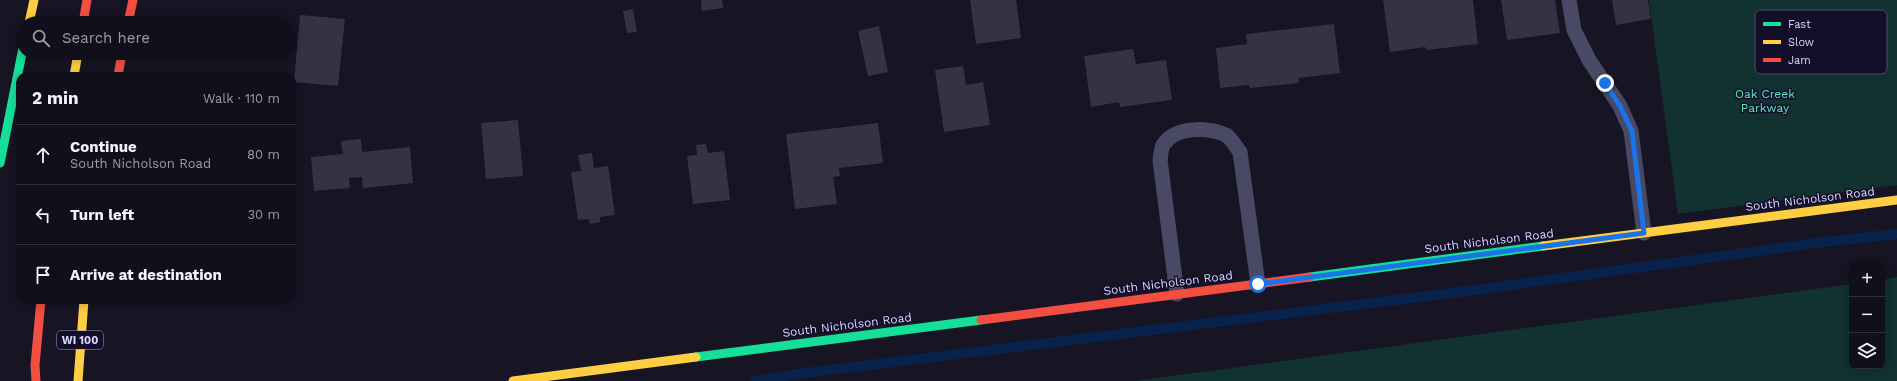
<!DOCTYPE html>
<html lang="en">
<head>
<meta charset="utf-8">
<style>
	body { margin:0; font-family:"Work Sans",sans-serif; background:#1e1d28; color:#f1f3f6 }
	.controls { position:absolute; right:12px; bottom:12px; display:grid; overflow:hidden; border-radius:8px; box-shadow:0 2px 10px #0003 }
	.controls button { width:36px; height:36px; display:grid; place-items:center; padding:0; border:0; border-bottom:1px solid #302f3a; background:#110f1b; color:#f1f3f6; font:20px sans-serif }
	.stop { position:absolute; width:12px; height:12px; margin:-9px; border:3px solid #1a73e8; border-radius:50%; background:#fff }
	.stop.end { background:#1a73e8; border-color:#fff; box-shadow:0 1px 4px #0008 }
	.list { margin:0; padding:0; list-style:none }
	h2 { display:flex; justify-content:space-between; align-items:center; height:52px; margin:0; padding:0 16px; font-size:17px }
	h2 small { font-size:13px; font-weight:400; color:#9c9ca3 }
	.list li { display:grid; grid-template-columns:26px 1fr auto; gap:12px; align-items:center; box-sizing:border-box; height:60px; padding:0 16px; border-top:1px solid #302f3a }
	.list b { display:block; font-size:15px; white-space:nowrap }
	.list p { margin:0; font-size:13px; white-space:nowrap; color:#9c9ca3 }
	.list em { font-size:13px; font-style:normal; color:#9c9ca3 }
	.icon { flex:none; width:22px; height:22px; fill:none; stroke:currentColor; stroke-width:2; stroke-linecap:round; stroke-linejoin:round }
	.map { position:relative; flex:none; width:1897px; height:381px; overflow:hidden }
	.search { position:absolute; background:#110f1b; box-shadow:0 2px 10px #0003; left:16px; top:16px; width:280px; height:44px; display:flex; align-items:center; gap:10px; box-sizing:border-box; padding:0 14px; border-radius:22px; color:#9c9ca3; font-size:15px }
	.panel { position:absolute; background:#110f1b; box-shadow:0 2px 10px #0003; left:16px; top:72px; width:280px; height:232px; border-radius:12px }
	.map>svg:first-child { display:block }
</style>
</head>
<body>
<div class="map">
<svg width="1897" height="381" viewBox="0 0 1897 381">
	<rect width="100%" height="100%" fill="#171424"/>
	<path fill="#123131" d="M 1649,0 L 1897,0 L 1897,185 L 1678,214 Z
		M 1897,277 L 1897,381 L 1135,381 L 1852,284 L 1852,366 L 1882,366 L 1882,280 Z"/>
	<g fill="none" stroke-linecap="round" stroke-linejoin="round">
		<path stroke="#09224b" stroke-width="10" d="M 755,381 L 797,374 L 1468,291 L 1824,242 L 1897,234"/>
	</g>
	<path fill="#363246" d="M 701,0 L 722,0 L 723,8 L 702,11 Z
		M 970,0 L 1016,0 L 1021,38 L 976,44 Z
		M 1383,0 L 1473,0 L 1478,44 L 1426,50 L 1425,47 L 1390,52 Z
		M 1501,0 L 1555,0 L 1560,33 L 1507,40 Z
		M 1612,0 L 1648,0 L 1651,19 L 1616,25 Z
		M 633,9 L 637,32 L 627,33 L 623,11 Z
		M 300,15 L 345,19 L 338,86 L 294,82 Z
		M 1334,24 L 1340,73 L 1298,78 L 1299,83 L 1250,88 L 1249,85 L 1220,88 L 1216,48 L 1247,44 L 1246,34 Z
		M 879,26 L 888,72 L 868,76 L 858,31 Z
		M 1133,49 L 1136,64 L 1166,60 L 1172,100 L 1120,107 L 1119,102 L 1091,107 L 1084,56 Z
		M 963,66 L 966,85 L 983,82 L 990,125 L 944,132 L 935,70 Z
		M 518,120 L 523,176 L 486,179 L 481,123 Z
		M 878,123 L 883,163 L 839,168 L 840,176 L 833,177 L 837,204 L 795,209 L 786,134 Z
		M 361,139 L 362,152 L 410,147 L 413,183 L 363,188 L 362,177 L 349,178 L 350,188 L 314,191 L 311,157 L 343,154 L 341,141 Z
		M 706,144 L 708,153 L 724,151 L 730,200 L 693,204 L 687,156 L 697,155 L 696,145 Z
		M 592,153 L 594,168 L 608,166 L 615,215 L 600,217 L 600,222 L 590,224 L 589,219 L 578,220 L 571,172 L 581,171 L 578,155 Z"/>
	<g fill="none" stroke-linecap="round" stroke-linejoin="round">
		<path stroke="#4a4965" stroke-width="15" d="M 1569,0 L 1574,30 L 1589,60 L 1620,106 L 1631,131 L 1644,233
			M 1177,294 L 1160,160 C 1161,155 1161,149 1163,145 C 1175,126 1208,127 1226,135 C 1231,138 1236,147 1240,152 L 1258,284"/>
		<path stroke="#16e098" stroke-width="9" d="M 0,163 L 23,48
			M 1310,277 L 1543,246
			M 696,357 L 981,320"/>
		<path stroke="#ffcf43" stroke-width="9" d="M 29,23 L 34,0
			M 74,76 L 78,53
			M 1543,246 L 1897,200
			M 78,381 L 84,300
			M 513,381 L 696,357"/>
		<path stroke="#f24e42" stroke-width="9" d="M 83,23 L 87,0
			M 128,23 L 133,0
			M 118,76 L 122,53
			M 981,320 L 1310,277
			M 36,381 L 35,365 L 41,300"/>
	</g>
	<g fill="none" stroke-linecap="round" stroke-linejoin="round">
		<path stroke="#1a73e8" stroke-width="5" d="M 1258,284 L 1644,233 L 1632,131 L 1620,106 L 1605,83"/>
	</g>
	<g text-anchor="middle" stroke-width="3" stroke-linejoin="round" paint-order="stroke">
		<rect fill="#130e2a" stroke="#a09bbf" stroke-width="1" x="57" y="331" width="46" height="18" rx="3"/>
		<g font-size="11" font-weight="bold" fill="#dcd7ff">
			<text x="80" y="344">WI 100</text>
		</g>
		<g font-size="12" fill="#58eac5" stroke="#130e2a">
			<text x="1765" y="98">Oak Creek<tspan x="1765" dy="14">Parkway</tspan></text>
		</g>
		<g font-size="12" fill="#dcd7ff" stroke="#130e2a">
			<text transform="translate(1810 199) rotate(-7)" y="4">South Nicholson Road</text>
			<text transform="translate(1489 241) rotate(-7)" y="4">South Nicholson Road</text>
			<text transform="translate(1168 283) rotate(-7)" y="4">South Nicholson Road</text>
			<text transform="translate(847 325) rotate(-7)" y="4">South Nicholson Road</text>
		</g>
	</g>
	<rect x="1755" y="10" width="132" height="64" rx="6" fill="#130e2a" stroke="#4f4a6a" stroke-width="1"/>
	<rect x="1763" y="22" width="18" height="4" fill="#16e098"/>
	<rect x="1763" y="40" width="18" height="4" fill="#ffcf43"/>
	<rect x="1763" y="58" width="18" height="4" fill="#f24e42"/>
	<g font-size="11" fill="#dcd7ff">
		<text x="1788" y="28">Fast</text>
		<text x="1788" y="46">Slow</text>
		<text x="1788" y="64">Jam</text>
	</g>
</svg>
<div class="controls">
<button>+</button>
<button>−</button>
<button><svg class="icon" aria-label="layers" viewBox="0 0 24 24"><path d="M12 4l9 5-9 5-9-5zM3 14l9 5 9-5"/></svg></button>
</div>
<div class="stop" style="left:1258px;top:284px"></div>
<div class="stop end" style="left:1605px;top:83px"></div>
<div class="search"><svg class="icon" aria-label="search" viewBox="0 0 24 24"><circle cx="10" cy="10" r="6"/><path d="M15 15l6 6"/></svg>Search here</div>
<section class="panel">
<h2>2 min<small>Walk · 110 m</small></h2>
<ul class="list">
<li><svg class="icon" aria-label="ahead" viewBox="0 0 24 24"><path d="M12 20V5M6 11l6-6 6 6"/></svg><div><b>Continue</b><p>South Nicholson Road</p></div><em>80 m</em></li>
<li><svg class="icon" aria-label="left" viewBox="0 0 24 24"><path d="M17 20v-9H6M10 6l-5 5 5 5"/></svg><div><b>Turn left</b></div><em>30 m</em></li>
<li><svg class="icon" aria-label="arrive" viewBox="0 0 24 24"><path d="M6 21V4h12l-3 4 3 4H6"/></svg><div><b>Arrive at destination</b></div></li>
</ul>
</section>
</div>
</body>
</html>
